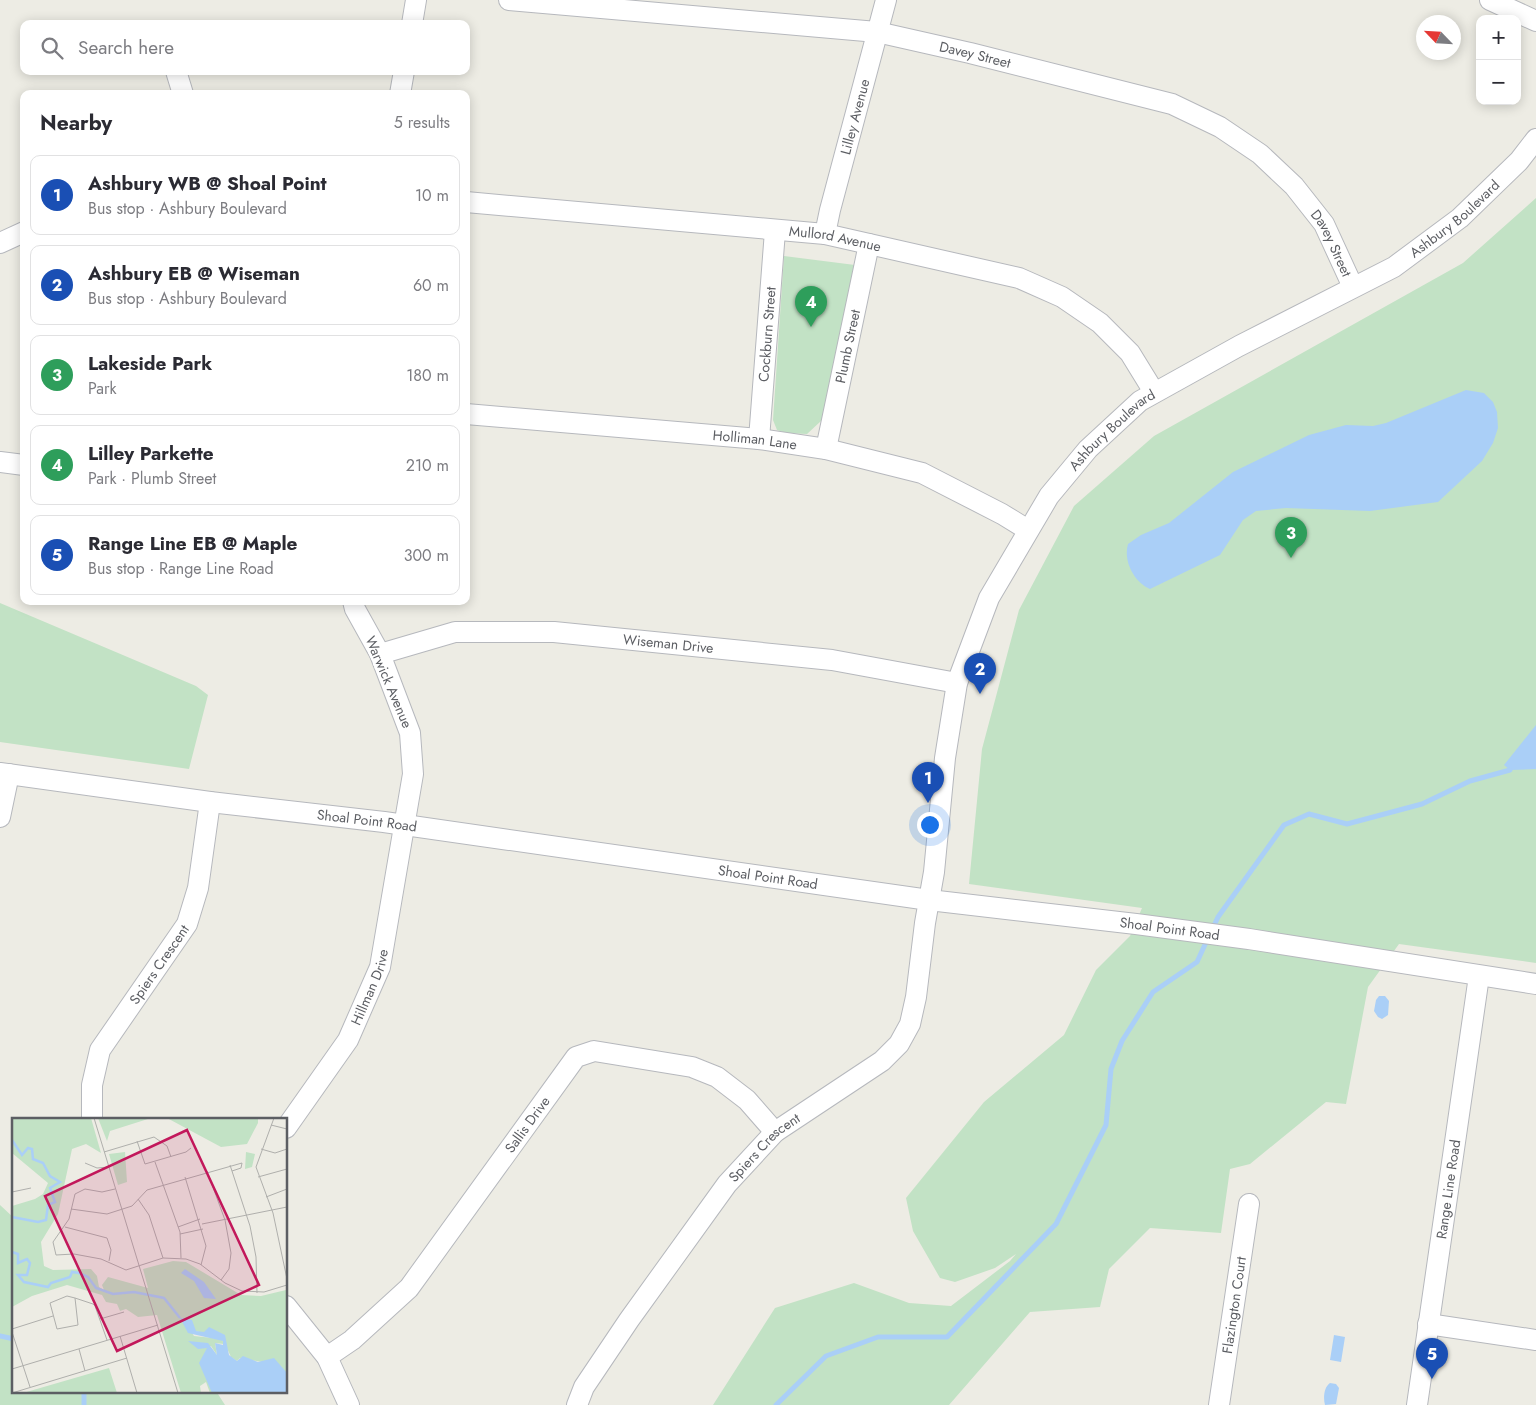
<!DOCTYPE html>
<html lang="en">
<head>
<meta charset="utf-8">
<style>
	body { margin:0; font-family:Jost,sans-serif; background:#f7f7f7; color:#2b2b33 }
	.controls { position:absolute; right:15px; top:15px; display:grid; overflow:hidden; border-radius:10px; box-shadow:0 2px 12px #0003 }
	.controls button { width:45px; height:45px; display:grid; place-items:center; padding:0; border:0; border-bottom:1px solid #e1e1e2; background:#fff; color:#2b2b33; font:25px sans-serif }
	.compass { position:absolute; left:1416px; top:15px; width:45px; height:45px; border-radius:50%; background:#fff; box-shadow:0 2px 12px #0003; rotate:295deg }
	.you { position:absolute; left:929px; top:824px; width:18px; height:18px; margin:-12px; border:4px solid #fff; border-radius:50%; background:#1a73e8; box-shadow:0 0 0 8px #1a73e833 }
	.badge { display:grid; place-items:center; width:32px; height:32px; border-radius:50%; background:#d9573e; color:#fff; font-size:16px; font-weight:700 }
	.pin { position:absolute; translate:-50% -41px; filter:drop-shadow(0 1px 2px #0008) }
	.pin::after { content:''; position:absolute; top:26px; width:18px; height:15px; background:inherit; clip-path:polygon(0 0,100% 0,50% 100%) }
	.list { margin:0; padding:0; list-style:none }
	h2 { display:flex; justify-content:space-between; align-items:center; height:65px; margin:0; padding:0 20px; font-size:21px }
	h2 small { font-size:16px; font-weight:400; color:#7c7c81 }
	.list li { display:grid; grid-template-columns:32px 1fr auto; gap:15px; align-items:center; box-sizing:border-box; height:80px; margin:0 10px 10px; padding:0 10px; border:1px solid #e1e1e2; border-radius:10px }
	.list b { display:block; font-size:19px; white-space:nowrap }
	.list p { margin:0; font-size:16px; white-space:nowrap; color:#7c7c81 }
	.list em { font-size:16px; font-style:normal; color:#7c7c81 }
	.icon { flex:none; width:28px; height:28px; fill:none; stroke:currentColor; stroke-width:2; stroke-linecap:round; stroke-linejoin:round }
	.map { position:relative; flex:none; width:1536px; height:1405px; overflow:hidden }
	.search { position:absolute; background:#fff; box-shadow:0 2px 12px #0003; left:20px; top:20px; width:450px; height:55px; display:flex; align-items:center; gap:12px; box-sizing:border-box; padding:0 18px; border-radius:10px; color:#7c7c81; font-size:19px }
	.panel { position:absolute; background:#fff; box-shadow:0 2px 12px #0003; left:20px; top:90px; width:450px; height:515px; border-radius:10px }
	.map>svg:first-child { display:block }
</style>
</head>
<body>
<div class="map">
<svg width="1536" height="1405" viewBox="0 0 1536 1405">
	<rect width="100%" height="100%" fill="#edece4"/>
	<path fill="#c2e2c5" d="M 1536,198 L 1536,963 L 1399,944 L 1368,987 L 1346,1104 L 1326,1102 L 1250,1164 L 1230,1169 L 1221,1233 L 1150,1228 L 1109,1269 L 1100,1307 L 1030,1312 L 949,1405 L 713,1405 L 775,1308 L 854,1283 L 909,1303 L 951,1306 L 1010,1261 L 1016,1254 L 995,1268 L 955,1282 L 940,1278 L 913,1231 L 906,1198 L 984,1102 L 1064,1035 L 1096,970 L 1130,936 L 1142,908 L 969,884 L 982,749 L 1019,610 L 1074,506 L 1154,436 L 1463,263 Z
		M 784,256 L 855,265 L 831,389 L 821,421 L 807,434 L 786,433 L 777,430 L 773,420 Z
		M 0,603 L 196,686 L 208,695 L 189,769 L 0,742 Z
		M 0,1205 L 14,1218 L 14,1391 L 216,1391 L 225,1405 L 0,1405 Z"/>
	<path fill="#aacff7" d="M 1466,390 L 1484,393 L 1493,402 L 1497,412 L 1498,428 L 1493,443 L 1482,461 L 1438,502 L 1370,511 L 1286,508 L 1256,511 L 1243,520 L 1220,555 L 1150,589 C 1134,582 1123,561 1128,544 L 1141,535 L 1169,523 L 1233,472 L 1309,435 L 1346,425 L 1373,426 L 1386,423 Z
		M 1536,725 L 1536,769 L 1510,770 L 1504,765 Z
		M 1379,996 L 1385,996 L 1389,1001 L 1388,1015 L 1382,1019 L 1378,1017 L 1374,1011 L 1376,1000 Z
		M 1334,1335 L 1345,1337 L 1341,1362 L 1330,1360 Z
		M 1330,1383 L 1336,1384 L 1339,1388 L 1336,1404 L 1325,1405 C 1323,1398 1324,1387 1330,1383 Z"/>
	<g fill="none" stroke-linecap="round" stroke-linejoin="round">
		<path stroke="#aacff7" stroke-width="5" d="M 1212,930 L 1218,917 L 1284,825 L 1309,814 L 1347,824 L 1422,804 L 1470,781 L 1510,770
			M 0,1336 L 14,1339
			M 84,1405 L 84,1391
			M 776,1405 L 826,1356 L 878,1337 L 947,1337 L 1056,1224 L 1106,1125 L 1111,1069 L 1122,1041 L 1153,992 L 1197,962 L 1208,938"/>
		<defs>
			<g id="minor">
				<path id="s1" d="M 509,0 L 877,32 L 970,53 L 1172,104 L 1220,127 L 1260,154 L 1294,186 L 1324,224 L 1353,287"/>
				<path d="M 1490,0 L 1536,21"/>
				<path d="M 412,24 L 416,0"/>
				<path d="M 176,71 L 183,94"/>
				<path d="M 400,94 L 404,71"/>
				<path id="s2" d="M 466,202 L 825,234 L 1019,278 L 1062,297 L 1100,323 L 1130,353 L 1154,392"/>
				<path id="s3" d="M 825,234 L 830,210 L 886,0"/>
				<path d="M 0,243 L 24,232"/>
				<path id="s4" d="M 466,414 L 759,439 L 826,449 L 922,473 L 1002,514 L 1028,530"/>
				<path id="s5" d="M 759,439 L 775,231"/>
				<path id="s6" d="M 826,449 L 869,244"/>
				<path d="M 0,462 L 24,465"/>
				<path id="s7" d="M 380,654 L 455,632 L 554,632 L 832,660 L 957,683"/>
				<path id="s8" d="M 0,773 L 210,802 L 384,822 L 929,900 L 1136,924 L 1249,939 L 1536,984"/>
				<path d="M 0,817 L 9,774"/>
				<path id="s9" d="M 92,1119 L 92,1085 L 100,1050 L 187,924 L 198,888 L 210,802"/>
				<path id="s10" d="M 286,1128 L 348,1040 L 380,967 L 413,774 L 410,733 L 380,654 L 355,609 L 353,601"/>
				<path d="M 286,1306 L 327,1357 L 349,1405"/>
				<path d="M 1428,1324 L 1536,1340"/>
				<path id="s11" d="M 327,1357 L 352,1340 L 409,1288 L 576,1057 L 594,1051 L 692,1067 L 717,1077 L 747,1100 L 775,1132"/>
				<path id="s12" d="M 577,1405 L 584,1387 L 629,1320 L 727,1184 L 775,1132 L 882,1061 L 899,1044 L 910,1024 L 916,997 L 925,923 L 934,872 L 945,758 L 957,683 L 989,598 L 1049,496 L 1088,449 L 1140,401 L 1239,346 L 1394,267 L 1460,218 L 1519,161 L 1536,139"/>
				<path id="s13" d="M 1219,1405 L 1249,1204"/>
				<path id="s14" d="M 1417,1405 L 1479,976"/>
			</g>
		</defs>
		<use href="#minor" stroke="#b6b8bd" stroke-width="22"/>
		<use href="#minor" stroke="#fff" stroke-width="20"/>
	</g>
	<g text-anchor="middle" stroke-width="5" stroke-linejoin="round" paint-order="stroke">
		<g font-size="14" fill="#5c5e63" stroke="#fff">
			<text dy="5" stroke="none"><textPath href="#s1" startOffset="470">Davey Street</textPath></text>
			<text dy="5" stroke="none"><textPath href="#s3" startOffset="121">Lilley Avenue</textPath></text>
			<text dy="5" stroke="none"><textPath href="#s12" startOffset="1564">Ashbury Boulevard</textPath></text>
			<text dy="5" stroke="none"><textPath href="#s2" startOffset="371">Mullord Avenue</textPath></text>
			<text dy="5" stroke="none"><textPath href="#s1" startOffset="890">Davey Street</textPath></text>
			<text dy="5" stroke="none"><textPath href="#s5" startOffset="105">Cockburn Street</textPath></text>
			<text dy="5" stroke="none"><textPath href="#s6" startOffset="105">Plumb Street</textPath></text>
			<text dy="5" stroke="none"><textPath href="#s12" startOffset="1159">Ashbury Boulevard</textPath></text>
			<text dy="5" stroke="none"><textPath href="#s4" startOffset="290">Holliman Lane</textPath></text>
			<text dy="5" stroke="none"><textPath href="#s7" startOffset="292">Wiseman Drive</textPath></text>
			<text transform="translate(389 682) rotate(67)" y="5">Warwick Avenue</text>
			<text dy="5" stroke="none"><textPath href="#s8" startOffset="370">Shoal Point Road</textPath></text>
			<text dy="5" stroke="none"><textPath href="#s8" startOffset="775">Shoal Point Road</textPath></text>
			<text dy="5" stroke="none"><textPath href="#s8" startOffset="1180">Shoal Point Road</textPath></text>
			<text dy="5" stroke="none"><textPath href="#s9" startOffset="174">Spiers Crescent</textPath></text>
			<text dy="5" stroke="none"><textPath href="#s10" startOffset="165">Hillman Drive</textPath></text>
			<text dy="5" stroke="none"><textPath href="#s11" startOffset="309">Sallis Drive</textPath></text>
			<text dy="5" stroke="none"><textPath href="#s12" startOffset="320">Spiers Crescent</textPath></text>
			<text dy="5" stroke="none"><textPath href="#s14" startOffset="218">Range Line Road</textPath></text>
			<text dy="5" stroke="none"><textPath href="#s13" startOffset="101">Flazington Court</textPath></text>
		</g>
	</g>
	<g transform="translate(12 1118)">
		<rect width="275" height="275" fill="#edece4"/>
		<path d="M 0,0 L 79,0 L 89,35 L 74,26 L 60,31 L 46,96 L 29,124 L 32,148 L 41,152 L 79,151 L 85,158 L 87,169 L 92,172 L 90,167 L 96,159 L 136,170 L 131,151 L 161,143 L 174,144 L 229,177 L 249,178 L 274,172 L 275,260 L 250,244 L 228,240 L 225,243 L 219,239 L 210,219 L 178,212 L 182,218 L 210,221 L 212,226 L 203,225 L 205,237 L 199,228 L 195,228 L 204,275 L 198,275 L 194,264 L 188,268 L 189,275 L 169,275 L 145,197 L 126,199 L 114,191 L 108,193 L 105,186 L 94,184 L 90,177 L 55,167 L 20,178 L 0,189 L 0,88 L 23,81 L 31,76 L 36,65 L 0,35 ZM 86,0 L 139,0 L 98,13 L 95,23 ZM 155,0 L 246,0 L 246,5 L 235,26 L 209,29 ZM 113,34 L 115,64 L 106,67 L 97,36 ZM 234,34 L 243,36 L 240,49 L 233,51 ZM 97,250 L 105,275 L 11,275 Z" fill="#c2e2c5"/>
		<path d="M 173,151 L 192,164 L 204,181 L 192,180 L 182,163 L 169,155 ZM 168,200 L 180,202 L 184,213 L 192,214 L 197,209 L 213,217 L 217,237 L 225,243 L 231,238 L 246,244 L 262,240 L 275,255 L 275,275 L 200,275 L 187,245 L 195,230 L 186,231 L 176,223 L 196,225 L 205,237 L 203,225 L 211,227 L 211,223 L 176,215 Z" fill="#aacff7"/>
		<path fill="none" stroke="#aacff7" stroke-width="2.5" d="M 0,22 L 10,37 L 16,30 L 20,31 L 21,41 L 31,45 L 38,58 L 48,64 L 38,70 L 43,84 L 36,87 L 34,102 L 26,104 L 0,99M 0,134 L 6,136 L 6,145 L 15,141 L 18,145 L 15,157 L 6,157 L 12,164 L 36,169 L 39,165 L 58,159 L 60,154 L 67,155 L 76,159 L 84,170 L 101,176 L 122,174 L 152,180 L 168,200"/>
		<path fill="none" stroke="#afafac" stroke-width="1" d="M 82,0 L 166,275M 262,0 L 244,49 L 261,95 L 275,161M 259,7 L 275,11M 125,23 L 133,46 L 174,34 L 179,30M 249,31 L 263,35 L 275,31M 92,34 L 142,19 L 155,28 L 159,39M 143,44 L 168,114 L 169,140M 73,45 L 85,50 L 97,49M 218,47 L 238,108 L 244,139 L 245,175M 195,53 L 213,102 L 219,135 L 217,151 L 209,162M 173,59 L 194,128 L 189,147M 246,59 L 275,51M 103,71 L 90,74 L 73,71 L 63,76 L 57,101 L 41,124 L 44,137 L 62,136 L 89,141 L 114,152 L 151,140 L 174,141 L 188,146 L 213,165 L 230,173 L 252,174 L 275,167M 0,74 L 19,70M 254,79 L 275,71M 126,81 L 137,97 L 151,140M 59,91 L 95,96 L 120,88 L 135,72 L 230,45 L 229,50 L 220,53M 190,106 L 275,89M 53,109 L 95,120 L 99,132 L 97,143M 166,109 L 188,101M 168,116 L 191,111M 63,180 L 66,207 L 45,211 L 38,185 L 55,178 L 63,180 L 81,186 L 83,188 L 95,222M 88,201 L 112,194M 0,211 L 41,198M 0,214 L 18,269M 108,218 L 125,275M 67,231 L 73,253M 0,251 L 146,207M 0,275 L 115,240"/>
		<path fill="#c2185b" fill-opacity="0.15" stroke="#c2185b" stroke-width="2.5" d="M 175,12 L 247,167 L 105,233 L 33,78 Z"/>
		<rect width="275" height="275" fill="none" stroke="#5c5e63" stroke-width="2.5"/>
	</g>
</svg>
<div class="controls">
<button>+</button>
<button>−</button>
</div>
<svg class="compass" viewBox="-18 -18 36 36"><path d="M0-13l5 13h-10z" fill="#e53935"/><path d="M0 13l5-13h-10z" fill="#7c7c81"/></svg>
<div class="you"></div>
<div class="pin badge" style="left:928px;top:803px;background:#1a4fb4">1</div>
<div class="pin badge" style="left:980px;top:694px;background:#1a4fb4">2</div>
<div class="pin badge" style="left:1291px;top:558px;background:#2e9e5b">3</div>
<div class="pin badge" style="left:811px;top:327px;background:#2e9e5b">4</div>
<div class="pin badge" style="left:1432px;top:1379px;background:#1a4fb4">5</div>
<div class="search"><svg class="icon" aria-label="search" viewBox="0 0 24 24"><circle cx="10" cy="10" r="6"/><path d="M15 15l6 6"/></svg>Search here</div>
<section class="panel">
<h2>Nearby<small>5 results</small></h2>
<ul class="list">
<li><span class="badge" style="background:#1a4fb4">1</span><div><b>Ashbury WB @ Shoal Point</b><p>Bus stop · Ashbury Boulevard</p></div><em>10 m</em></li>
<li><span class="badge" style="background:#1a4fb4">2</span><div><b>Ashbury EB @ Wiseman</b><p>Bus stop · Ashbury Boulevard</p></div><em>60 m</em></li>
<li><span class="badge" style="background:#2e9e5b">3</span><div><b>Lakeside Park</b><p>Park</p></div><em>180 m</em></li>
<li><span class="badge" style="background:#2e9e5b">4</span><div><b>Lilley Parkette</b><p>Park · Plumb Street</p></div><em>210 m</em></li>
<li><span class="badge" style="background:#1a4fb4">5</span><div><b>Range Line EB @ Maple</b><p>Bus stop · Range Line Road</p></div><em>300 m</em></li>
</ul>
</section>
</div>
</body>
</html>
